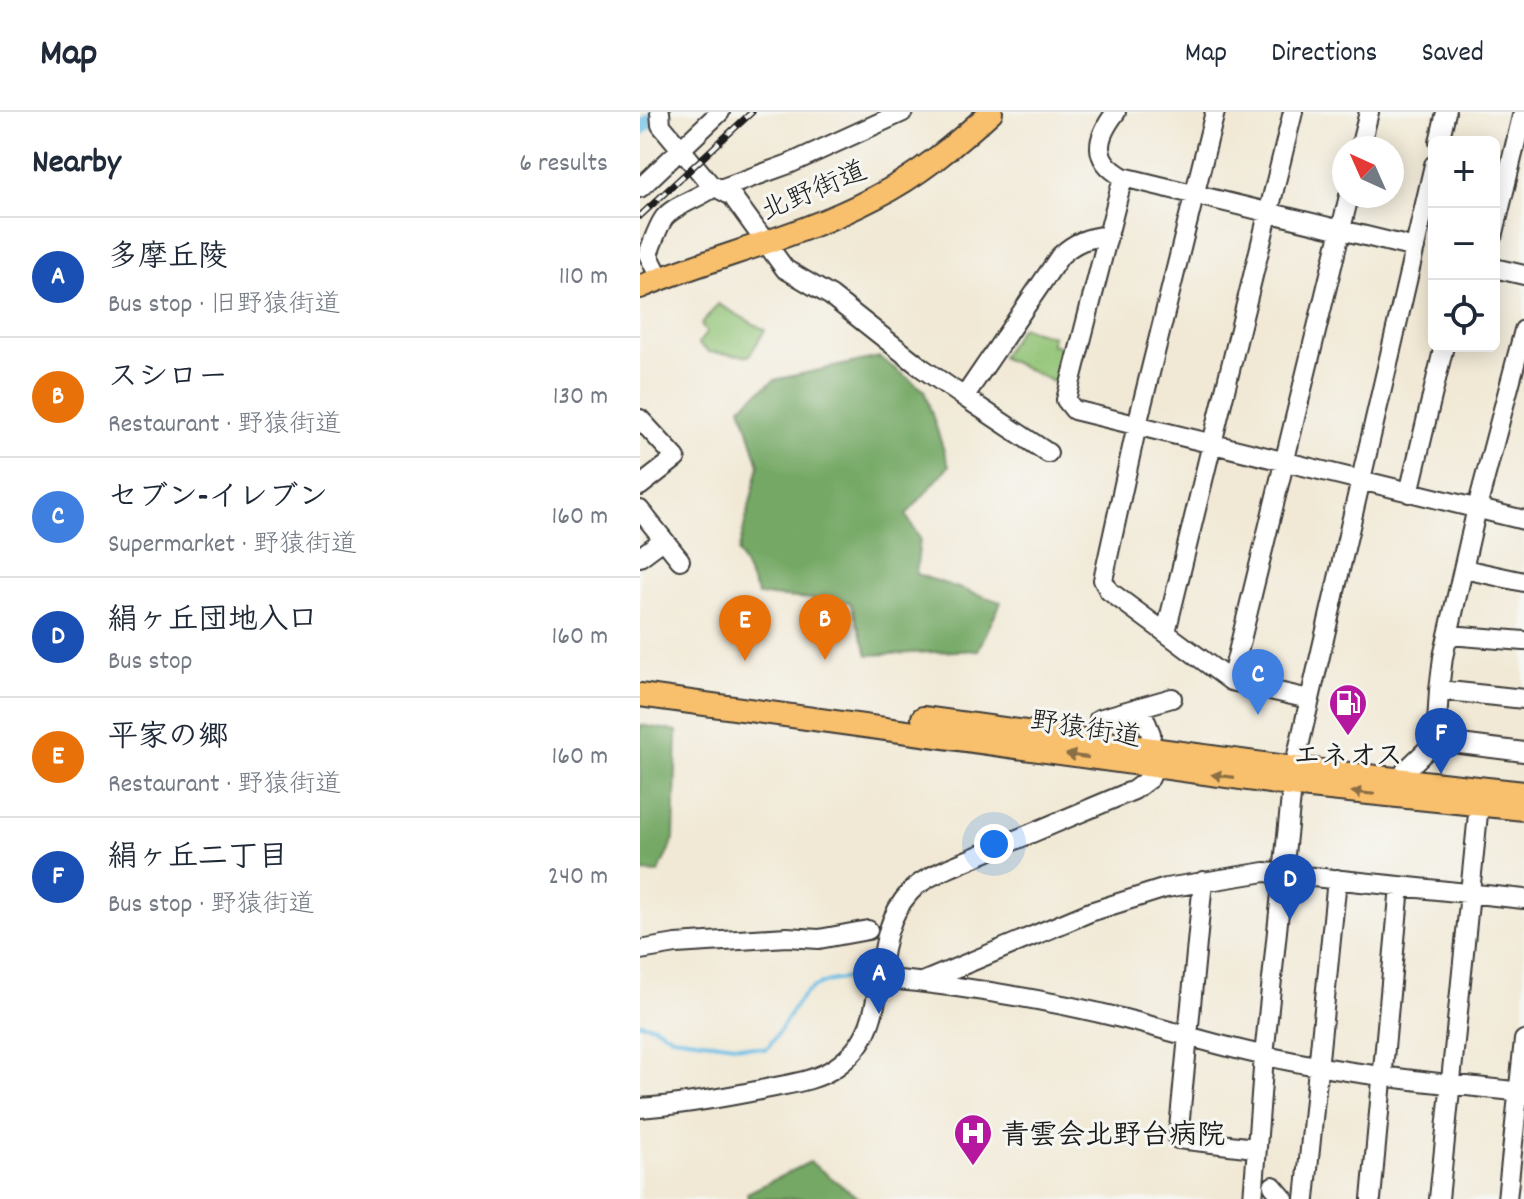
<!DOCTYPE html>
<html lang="en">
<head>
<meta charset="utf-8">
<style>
	body { margin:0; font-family:Dekko,"Klee One",sans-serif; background:#f6f6f7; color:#1f2937 }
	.controls { position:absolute; right:24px; top:24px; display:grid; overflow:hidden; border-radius:12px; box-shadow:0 4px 20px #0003 }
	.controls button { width:72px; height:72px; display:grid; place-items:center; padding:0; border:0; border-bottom:2px solid #e0e1e3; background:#fff; color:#1f2937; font:40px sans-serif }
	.compass { position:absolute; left:692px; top:24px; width:72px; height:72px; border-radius:50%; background:#fff; box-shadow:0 4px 20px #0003; rotate:315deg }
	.you { position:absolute; left:354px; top:732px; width:28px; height:28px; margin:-20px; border:6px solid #fff; border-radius:50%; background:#1a73e8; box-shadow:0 0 0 12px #1a73e833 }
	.badge { display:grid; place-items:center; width:52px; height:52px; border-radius:50%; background:#b5179e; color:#fff; font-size:26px; font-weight:700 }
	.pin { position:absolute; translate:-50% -66px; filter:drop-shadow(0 2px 4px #0008) }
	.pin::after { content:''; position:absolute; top:42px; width:28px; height:24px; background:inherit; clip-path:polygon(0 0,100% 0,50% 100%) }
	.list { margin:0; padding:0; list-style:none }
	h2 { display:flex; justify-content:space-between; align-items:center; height:104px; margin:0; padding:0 32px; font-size:34px }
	h2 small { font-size:26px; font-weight:400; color:#747a83 }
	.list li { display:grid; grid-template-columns:52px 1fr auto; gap:24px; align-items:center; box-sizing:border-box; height:120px; padding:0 32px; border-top:2px solid #e0e1e3 }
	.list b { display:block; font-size:30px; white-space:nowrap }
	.list p { margin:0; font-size:26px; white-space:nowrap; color:#747a83 }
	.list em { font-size:26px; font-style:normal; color:#747a83 }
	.icon { flex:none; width:44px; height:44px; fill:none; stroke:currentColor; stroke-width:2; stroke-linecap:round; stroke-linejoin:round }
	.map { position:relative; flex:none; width:884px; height:1087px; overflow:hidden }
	header { display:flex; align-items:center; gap:48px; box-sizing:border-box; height:112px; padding:0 40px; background:#fff; border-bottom:2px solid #e0e1e3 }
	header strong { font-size:38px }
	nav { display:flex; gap:44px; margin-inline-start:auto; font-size:28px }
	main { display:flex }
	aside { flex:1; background:#fff }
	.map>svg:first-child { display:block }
</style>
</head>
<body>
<header>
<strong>Map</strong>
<nav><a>Map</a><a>Directions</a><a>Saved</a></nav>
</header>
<main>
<aside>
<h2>Nearby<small>6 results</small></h2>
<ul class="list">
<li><span class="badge" style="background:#1a4fb4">A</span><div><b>多摩丘陵</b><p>Bus stop · 旧野猿街道</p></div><em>110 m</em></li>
<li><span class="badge" style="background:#e8710a">B</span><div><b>スシロー</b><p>Restaurant · 野猿街道</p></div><em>130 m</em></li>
<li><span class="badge" style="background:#3f7fe0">C</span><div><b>セブン-イレブン</b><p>Supermarket · 野猿街道</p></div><em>160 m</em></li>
<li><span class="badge" style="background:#1a4fb4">D</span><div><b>絹ヶ丘団地入口</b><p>Bus stop</p></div><em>160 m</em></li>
<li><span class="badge" style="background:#e8710a">E</span><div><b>平家の郷</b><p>Restaurant · 野猿街道</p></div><em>160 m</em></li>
<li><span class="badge" style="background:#1a4fb4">F</span><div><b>絹ヶ丘二丁目</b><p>Bus stop · 野猿街道</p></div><em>240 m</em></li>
</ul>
</aside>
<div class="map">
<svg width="884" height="1087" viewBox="0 0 884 1087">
	<rect width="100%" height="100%" fill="#f6f6f2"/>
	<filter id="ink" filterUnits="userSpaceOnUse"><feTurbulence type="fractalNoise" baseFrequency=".0125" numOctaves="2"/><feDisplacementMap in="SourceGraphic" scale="16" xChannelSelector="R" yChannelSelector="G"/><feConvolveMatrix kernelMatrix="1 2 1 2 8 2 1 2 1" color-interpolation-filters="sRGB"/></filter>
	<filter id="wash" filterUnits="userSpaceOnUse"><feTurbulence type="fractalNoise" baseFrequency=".006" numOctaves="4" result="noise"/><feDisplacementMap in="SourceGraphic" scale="32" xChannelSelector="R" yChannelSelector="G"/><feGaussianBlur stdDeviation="1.8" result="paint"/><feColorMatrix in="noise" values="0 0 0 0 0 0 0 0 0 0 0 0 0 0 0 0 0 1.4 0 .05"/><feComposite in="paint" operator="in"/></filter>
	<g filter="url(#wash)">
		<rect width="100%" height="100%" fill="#f1e9d5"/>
		<path fill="#90c273" stroke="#566f48" stroke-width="2" d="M 78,192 L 125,218 L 109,244 L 69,240 L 58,232 L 67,220 L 61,213 Z
			M 381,215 L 413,224 L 411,232 L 429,237 L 420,273 L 361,245 Z"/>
		<path fill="#74a865" stroke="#486240" stroke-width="2" d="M 239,245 L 284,278 L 309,354 L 266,403 L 280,427 L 276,462 L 361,490 L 338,538 L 228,543 L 210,490 L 118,483 L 98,441 L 119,353 L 101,294 L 134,268 Z
			M 0,613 L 37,619 L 34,727 L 18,761 L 0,760 Z
			M 170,1050 L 220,1087 L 108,1087 L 107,1081 Z"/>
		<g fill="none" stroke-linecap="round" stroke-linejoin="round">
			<path stroke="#67bce4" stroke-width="4" d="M 0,911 L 14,914 L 32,925 L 126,937 C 159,901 149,871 210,866"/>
			<path stroke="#67bce4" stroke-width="14" d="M 0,17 L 16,4 L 16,0"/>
		</g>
	</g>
	<g filter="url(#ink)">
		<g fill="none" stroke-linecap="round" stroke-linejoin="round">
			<defs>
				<path id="minor" d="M 20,0 L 21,13 L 70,72 L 92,84 L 145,157 L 191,184 L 282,256 L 324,285 L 420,144 C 436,129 448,126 468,123
					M 476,0 C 456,26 451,47 483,65 L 775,136
					M 575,0 L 497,313 L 463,468 L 469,479 L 591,569 L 669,587
					M 799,30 L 806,0
					M 720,36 L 729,0
					M 483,65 L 426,288 L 434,298 L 884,408
					M 0,76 L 80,0
					M 80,77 L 149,52 L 263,0
					M 854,121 L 883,0
					M 854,156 L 884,163
					M 20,166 L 8,142 C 13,130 17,116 24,106 C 33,94 61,85 74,75
					M 324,285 L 408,341
					M 0,307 L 36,346 L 0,374
					M 769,381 L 804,234
					M 0,398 L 40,448
					M 0,445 L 23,428
					M 824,457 L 884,470
					M 526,520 L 653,0
					M 809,523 L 884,529
					M 591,569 L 709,84
					M 799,578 L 803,545 L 837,396 L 884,218
					M 500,595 L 511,622 L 509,637
					M 459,607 L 532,586
					M 796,629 L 799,578 L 884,587
					M 763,668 L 765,659 L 796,629 L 884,640
					M 563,769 L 538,1027 L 615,1036
					M 0,838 L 36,832 L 147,825 L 179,827 L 228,818
					M 240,866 C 322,874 404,887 485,907 C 532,919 578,934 626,944 C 711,963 797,971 884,980
					M 285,869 L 450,800 L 526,776 L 625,760 L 884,787
					M 0,996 C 41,993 81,986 121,978 C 146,972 175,970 196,955 C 260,911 222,832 270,780 C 281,768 296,762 311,755 L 494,678 L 510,666 L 519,644
					M 633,1074 L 644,1087
					M 613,1087 L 624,944 L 654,656 L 794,53
					M 665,1087 L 697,767
					M 731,1087 L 760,774
					M 799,1087 L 839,692
					M 867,1087 L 884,928"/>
				<path id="major" d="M 0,175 C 77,143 160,125 234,86 C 278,64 315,33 351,0
					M 0,583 L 651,673 L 884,697
					M 283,606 L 654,656 L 884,681"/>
			</defs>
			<use href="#minor" stroke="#3c3b38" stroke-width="22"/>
			<use href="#major" stroke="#3c3b38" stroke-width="26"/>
			<use href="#minor" stroke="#fff" stroke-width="18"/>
			<use href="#major" stroke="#f8bf6c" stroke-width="22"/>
			<defs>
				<path id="rail" d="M 0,104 L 112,0"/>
			</defs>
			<use href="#rail" stroke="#1c1c1c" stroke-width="7"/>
			<use href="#rail" stroke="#f6f6f2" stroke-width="4" stroke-dasharray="12" stroke-linecap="butt"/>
		</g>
		<defs><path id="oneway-solid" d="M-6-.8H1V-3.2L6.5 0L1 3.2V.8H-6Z" transform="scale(2)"/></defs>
		<g fill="#8a6e44">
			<use href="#oneway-solid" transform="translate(437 644) rotate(-172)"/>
			<use href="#oneway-solid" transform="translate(583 664) rotate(-173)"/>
			<use href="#oneway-solid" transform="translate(723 681) rotate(-174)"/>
		</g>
	</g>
	<defs>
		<symbol id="fuel-pin" viewBox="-11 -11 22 30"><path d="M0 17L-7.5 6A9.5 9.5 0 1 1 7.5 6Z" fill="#b5179e" stroke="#f6f6f2"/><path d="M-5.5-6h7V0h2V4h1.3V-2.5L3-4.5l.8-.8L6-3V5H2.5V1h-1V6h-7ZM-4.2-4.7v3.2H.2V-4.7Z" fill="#fff"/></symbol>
		<symbol id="hospital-pin" viewBox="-11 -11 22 30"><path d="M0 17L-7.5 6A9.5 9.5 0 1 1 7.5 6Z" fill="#b5179e" stroke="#f6f6f2"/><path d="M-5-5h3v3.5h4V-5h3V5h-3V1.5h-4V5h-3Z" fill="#fff"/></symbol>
	</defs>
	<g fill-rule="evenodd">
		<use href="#fuel-pin" x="686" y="569" width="44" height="60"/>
		<use href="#hospital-pin" x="311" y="999" width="44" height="60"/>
	</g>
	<g text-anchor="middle" stroke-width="6" stroke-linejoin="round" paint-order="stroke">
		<g font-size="28" fill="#1c1c1c" stroke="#f6f6f2">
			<text transform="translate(173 77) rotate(-23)" y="10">北野街道</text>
			<text transform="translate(446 615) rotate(9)" y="10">野猿街道</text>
		</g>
		<g font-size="28" font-weight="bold" fill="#1c1c1c" stroke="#f6f6f2">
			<text x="708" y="652">エネオス</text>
			<text x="361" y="1031" text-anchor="start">青雲会北野台病院</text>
		</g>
	</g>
</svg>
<div class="controls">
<button>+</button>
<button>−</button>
<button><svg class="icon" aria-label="locate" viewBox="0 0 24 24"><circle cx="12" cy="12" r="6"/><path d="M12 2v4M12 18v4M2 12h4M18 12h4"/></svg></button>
</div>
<svg class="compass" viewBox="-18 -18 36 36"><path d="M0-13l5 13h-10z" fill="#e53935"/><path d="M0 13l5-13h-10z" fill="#747a83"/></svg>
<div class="you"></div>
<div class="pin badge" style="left:239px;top:902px;background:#1a4fb4">A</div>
<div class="pin badge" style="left:185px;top:548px;background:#e8710a">B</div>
<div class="pin badge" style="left:618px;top:603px;background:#3f7fe0">C</div>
<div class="pin badge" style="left:650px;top:808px;background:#1a4fb4">D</div>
<div class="pin badge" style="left:105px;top:549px;background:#e8710a">E</div>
<div class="pin badge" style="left:801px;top:662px;background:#1a4fb4">F</div>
</div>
</main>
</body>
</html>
